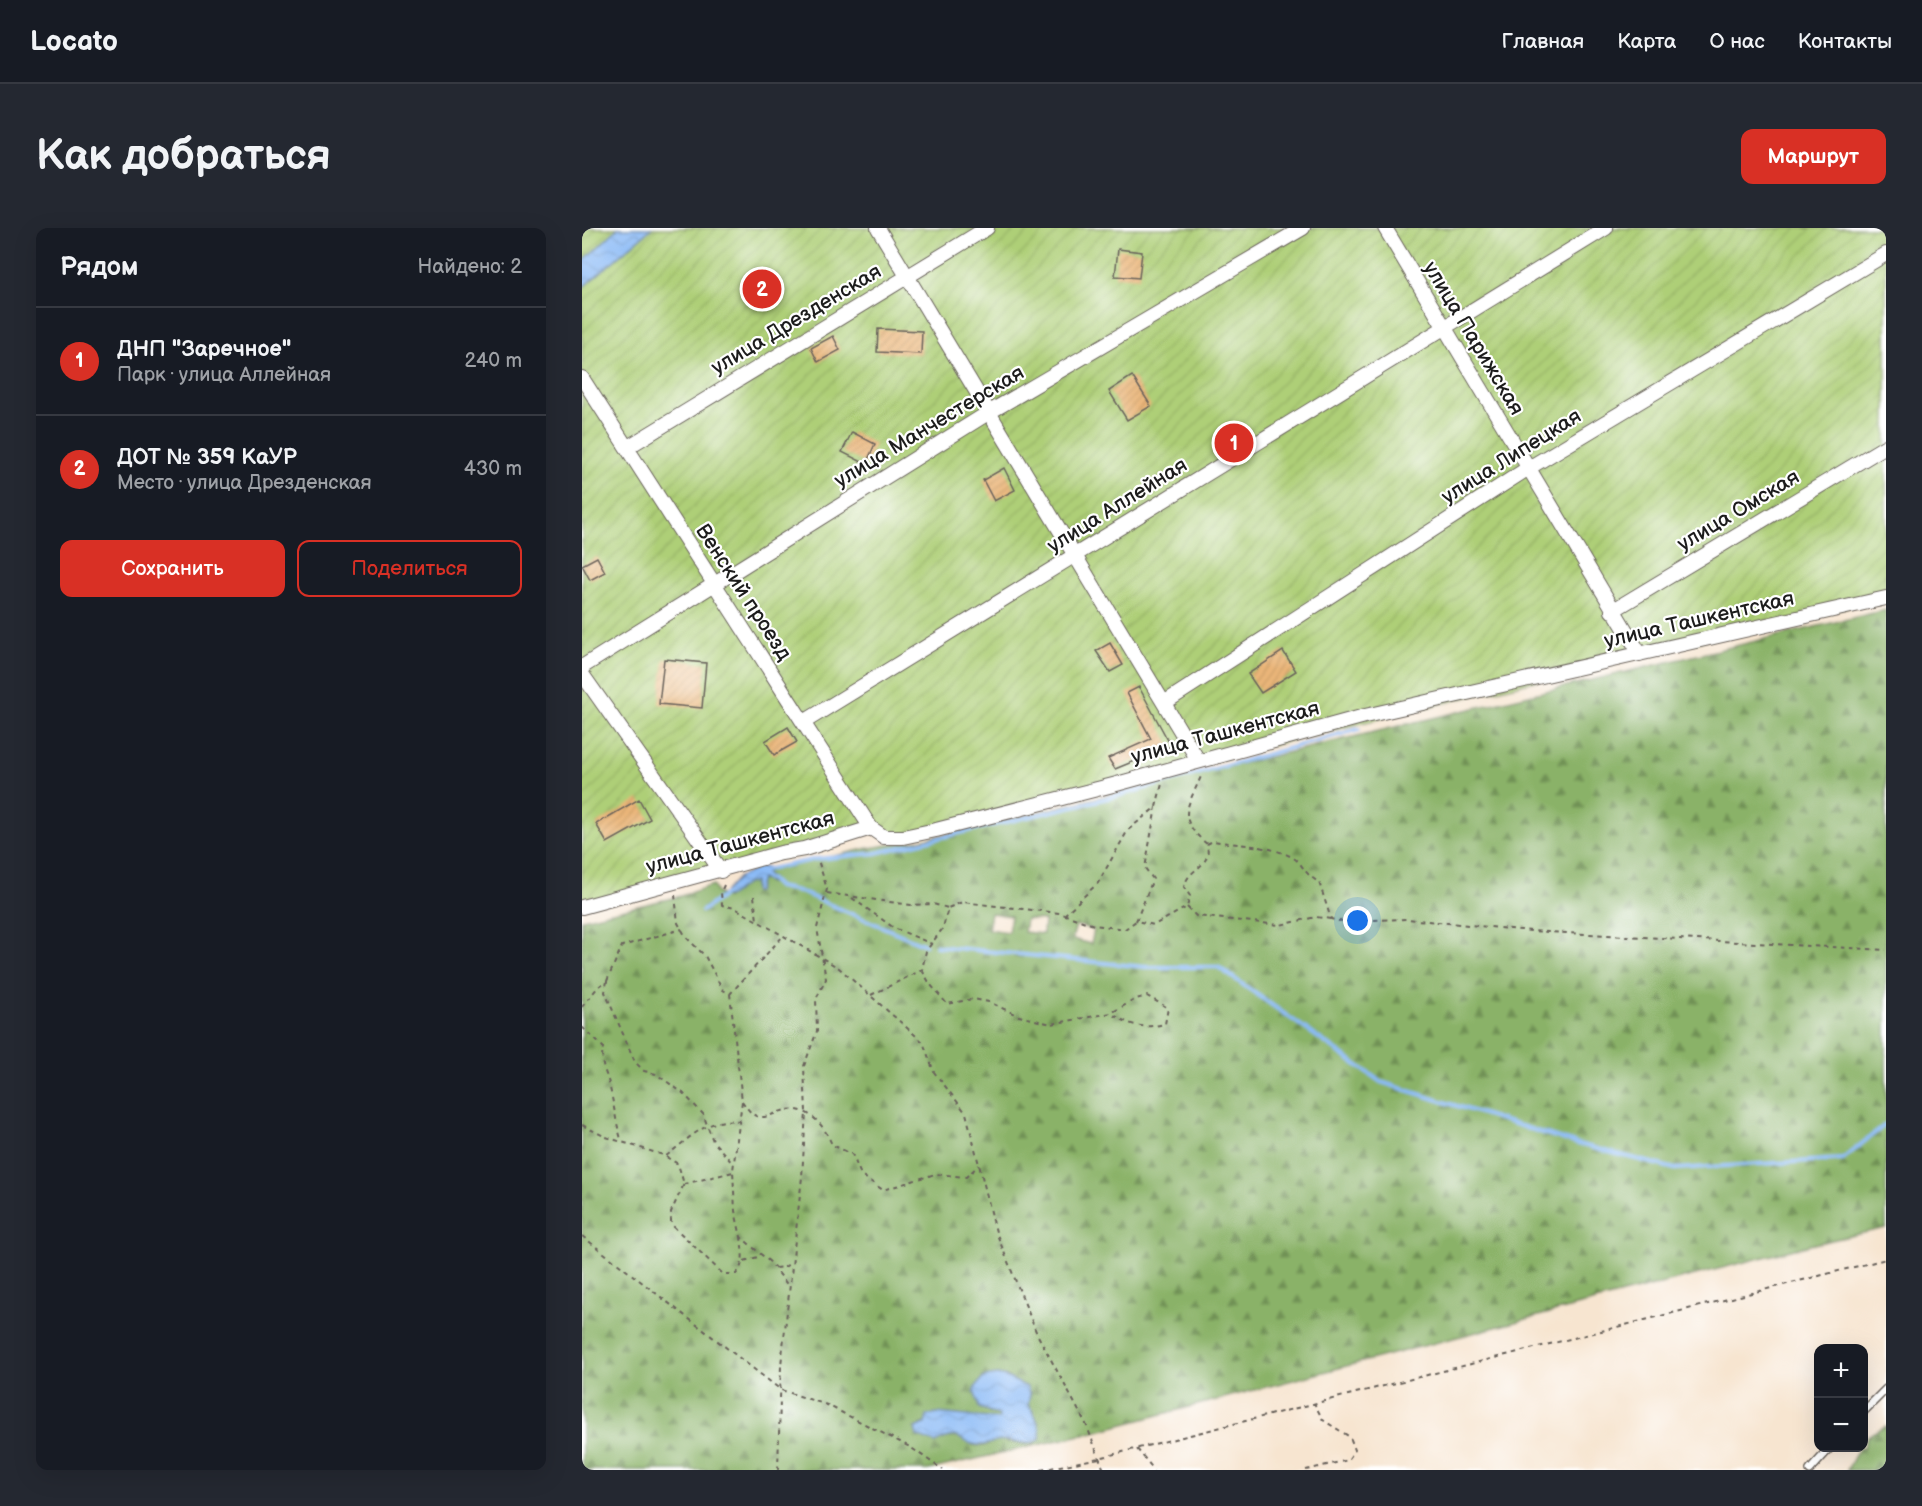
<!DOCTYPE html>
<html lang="ru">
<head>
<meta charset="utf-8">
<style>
	body { margin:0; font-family:"Balsamiq Sans",sans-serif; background:#242831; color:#f1f3f6 }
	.controls { position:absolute; right:18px; bottom:18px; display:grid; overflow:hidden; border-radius:12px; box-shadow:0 6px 24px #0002 }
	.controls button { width:54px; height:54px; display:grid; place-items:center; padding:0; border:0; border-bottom:2px solid #363941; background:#171b24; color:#f1f3f6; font:30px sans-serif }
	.you { position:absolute; left:776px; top:693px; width:21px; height:21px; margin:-15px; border:4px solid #fff; border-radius:50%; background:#1a73e8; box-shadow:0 0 0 9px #1a73e833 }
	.badge { display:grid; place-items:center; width:39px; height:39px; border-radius:50%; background:#d93025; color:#fff; font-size:20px; font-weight:700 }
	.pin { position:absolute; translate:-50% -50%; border:3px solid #fff; box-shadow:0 2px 6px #0006 }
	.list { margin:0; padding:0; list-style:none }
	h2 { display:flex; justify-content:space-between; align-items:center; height:78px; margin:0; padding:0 24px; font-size:26px }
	h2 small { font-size:20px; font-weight:400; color:#9ea1a6 }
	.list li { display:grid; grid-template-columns:39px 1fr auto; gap:18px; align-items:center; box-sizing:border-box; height:108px; padding:0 24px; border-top:2px solid #363941 }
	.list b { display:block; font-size:22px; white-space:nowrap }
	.list p { margin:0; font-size:20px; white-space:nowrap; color:#9ea1a6 }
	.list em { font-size:20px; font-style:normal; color:#9ea1a6 }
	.actions { display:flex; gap:12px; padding:18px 24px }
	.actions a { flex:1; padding:14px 0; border:2px solid #d93025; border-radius:12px; text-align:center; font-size:21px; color:#d93025 }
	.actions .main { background:#d93025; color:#fff }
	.map { position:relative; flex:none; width:1304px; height:1242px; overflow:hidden; border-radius:12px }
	header { display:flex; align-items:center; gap:36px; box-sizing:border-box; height:84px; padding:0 30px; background:#171b24; border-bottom:2px solid #363941 }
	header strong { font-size:28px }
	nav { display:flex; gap:33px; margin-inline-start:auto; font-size:21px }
	.intro { display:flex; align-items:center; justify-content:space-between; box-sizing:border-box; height:144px; padding:0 36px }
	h1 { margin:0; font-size:42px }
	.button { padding:15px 27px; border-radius:12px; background:#d93025; color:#fff; font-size:21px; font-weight:700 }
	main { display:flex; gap:36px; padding:0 36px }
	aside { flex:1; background:#171b24; border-radius:12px; box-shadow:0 6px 24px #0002 }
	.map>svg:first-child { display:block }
</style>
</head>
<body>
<header>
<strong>Locato</strong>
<nav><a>Главная</a><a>Карта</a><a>О нас</a><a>Контакты</a></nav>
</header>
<div class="intro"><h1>Как добраться</h1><a class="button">Маршрут</a></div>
<main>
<aside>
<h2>Рядом<small>Найдено: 2</small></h2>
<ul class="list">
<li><span class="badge">1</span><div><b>ДНП &quot;Заречное&quot;</b><p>Парк · улица Аллейная</p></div><em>240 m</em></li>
<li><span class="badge">2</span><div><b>ДОТ № 359 КаУР</b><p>Место · улица Дрезденская</p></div><em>430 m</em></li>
</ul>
<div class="actions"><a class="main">Сохранить</a><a>Поделиться</a></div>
</aside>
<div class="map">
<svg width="1304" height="1242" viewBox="0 0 1304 1242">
	<defs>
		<pattern id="forest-firs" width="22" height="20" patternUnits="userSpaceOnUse" patternTransform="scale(1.5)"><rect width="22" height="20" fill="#8ab268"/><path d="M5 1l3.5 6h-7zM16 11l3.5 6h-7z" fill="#709055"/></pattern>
		<pattern id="garden-furrows" width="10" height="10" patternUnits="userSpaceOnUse" patternTransform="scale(1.5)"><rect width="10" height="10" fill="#aecf77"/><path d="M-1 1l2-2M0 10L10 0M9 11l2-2" fill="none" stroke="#95b166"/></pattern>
		<pattern id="water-waves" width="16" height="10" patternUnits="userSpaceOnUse" patternTransform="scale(1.5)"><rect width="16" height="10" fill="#8abaf6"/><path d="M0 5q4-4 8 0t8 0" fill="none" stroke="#769fd2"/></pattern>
		<pattern id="building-hatch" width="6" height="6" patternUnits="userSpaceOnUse" patternTransform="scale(1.5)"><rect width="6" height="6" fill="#ebb679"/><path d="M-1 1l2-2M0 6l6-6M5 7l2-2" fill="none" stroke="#c99c68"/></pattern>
	</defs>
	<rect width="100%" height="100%" fill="#fff"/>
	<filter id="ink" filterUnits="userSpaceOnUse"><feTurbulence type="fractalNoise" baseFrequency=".0167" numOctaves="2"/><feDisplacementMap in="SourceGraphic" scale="12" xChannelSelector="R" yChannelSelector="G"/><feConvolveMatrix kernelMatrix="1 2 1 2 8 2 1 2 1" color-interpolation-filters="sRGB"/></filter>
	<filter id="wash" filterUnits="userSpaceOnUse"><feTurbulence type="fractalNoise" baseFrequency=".008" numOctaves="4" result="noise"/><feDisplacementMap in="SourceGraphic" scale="24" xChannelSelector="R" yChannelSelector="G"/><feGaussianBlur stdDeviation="1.35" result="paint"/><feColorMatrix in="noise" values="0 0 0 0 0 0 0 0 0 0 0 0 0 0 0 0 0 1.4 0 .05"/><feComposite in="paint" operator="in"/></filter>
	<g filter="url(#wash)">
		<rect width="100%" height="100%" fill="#f7e5d0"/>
		<path fill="url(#forest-firs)" stroke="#536742" stroke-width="1.5" fill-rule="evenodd" d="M 1304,382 L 1304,1000 L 1232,1016 L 508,1205 L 346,1242 L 0,1242 L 0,691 L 99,668 L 131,657 L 134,664 L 144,670 L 162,655 L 172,654 L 172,659 L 179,651 L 188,655 L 190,652 L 184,645 L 186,643 L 287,620 L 338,612 ZM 409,685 L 429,688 L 426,704 L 406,701 ZM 444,691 L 462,692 L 461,706 L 442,704 ZM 494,697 L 512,702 L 509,716 L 490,711 ZM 415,1147 L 425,1149 L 445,1159 L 448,1166 L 446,1177 L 452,1184 L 458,1211 L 452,1215 L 442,1216 L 417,1212 L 401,1218 L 391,1217 L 379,1209 L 333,1200 L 361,1186 L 417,1191 L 417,1187 L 407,1185 Z
			M 1304,1198 L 1304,1242 L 1265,1242 L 1277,1220 L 1282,1220 C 1282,1206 1294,1203 1304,1198 Z"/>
		<path fill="url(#garden-furrows)" stroke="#65764a" stroke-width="1.5" d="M 0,0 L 36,0 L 0,34 Z
			M 70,0 L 1304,0 L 1304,370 L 1074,423 L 317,609 L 283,601 L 0,679 L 0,60 Z"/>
		<path fill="url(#water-waves)" stroke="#536b89" stroke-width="1.5" d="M 36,0 L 70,0 L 0,60 L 0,34 Z
			M 175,637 L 187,641 L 184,645 L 190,655 L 179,651 L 175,664 L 172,664 L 172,654 C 157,655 153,670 142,669 L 142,665 L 157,649 L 171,643 Z
			M 415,1147 L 424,1149 L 445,1159 L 448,1166 L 446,1177 C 453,1185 460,1201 458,1211 C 444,1220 431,1210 416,1213 C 409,1214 404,1218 397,1217 C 375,1216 381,1200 353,1215 L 335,1208 L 333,1200 L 343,1196 L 345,1188 L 354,1185 L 416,1191 L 417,1187 L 397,1180 L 392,1161 L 402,1149 Z"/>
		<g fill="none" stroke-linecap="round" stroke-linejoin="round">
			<path stroke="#8abaf6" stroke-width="4" d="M 183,642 L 235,631 L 294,625 L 538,567 L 777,501
				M 188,651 L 196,659 L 216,663 L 343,717
				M 120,683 L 145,665
				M 354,718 L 563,739 L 636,739 L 799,854 L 996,916 L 1093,941 L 1261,931 L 1304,896"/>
		</g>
		<g id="blocks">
			<path fill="url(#building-hatch)" d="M 536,21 L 560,24 L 557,50 L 533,48 Z
				M 170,54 L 190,55 L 189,68 L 170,67 Z
				M 296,101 L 340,103 L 339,126 L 295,124 Z
				M 251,108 L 258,122 L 236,134 L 229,120 Z
				M 550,148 L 569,178 L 545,192 L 527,163 Z
				M 270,204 L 293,216 L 284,236 L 260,224 Z
				M 422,240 L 433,262 L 412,273 L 401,252 Z
				M 15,329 L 23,344 L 8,352 L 0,337 Z
				M 528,415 L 541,437 L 528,444 L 514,423 Z
				M 701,423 L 714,443 L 679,465 L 666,446 Z
				M 82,431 L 124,435 L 120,480 L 77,476 Z
				M 557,459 L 589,518 L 533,541 L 526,530 L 569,511 L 545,465 Z
				M 206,499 L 215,514 L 192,527 L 183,513 Z
				M 57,571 L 68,591 L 25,615 L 14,596 Z"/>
		</g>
	</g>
	<g filter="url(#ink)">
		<use href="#blocks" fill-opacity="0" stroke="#69625b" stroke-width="1.5"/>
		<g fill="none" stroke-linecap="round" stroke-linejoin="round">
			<defs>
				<path id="lane" d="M 1282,1183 L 1304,1161
					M 1228,1242 L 1248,1220"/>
				<path id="street" d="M 296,0 L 616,532
					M 803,0 L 1058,426
					M 0,150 L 289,600 L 302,609 L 321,609 L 354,602 L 531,557 L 783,488 L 1304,370
					M 46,219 L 405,0
					M 1030,383 L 1304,218
					M 0,439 L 406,185 L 721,0
					M 0,446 L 139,643
					M 582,475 L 945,241 L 1304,26
					M 222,494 L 1024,0
					M 0,679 L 199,625 L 222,621 L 289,600"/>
			</defs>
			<use href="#lane" stroke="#69625b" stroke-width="10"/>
			<use href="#street" stroke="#69625b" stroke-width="16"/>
			<path stroke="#69625b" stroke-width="2" stroke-dasharray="4.5 4.5" stroke-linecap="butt" d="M 625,616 L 631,613 C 656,617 687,617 710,629 C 722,636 721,646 737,654 L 749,691 L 756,693 L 825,691 L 949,703 L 1304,722
				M 142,657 L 139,664 L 140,677 L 153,680 L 257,740 L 341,814 L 352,844 L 384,885 L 414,1004 L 455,1106 L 504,1196 L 522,1242
				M 245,665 L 329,677 L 351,676 L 366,680
				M 93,667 L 96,695 L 104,709 L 123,728 L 141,762 L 148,766 L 202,707
				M 172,668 L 175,692
				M 270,670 L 312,700 L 350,716
				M 605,679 L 614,688 L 698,697 L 734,689 L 749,691
				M 482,687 L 516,655 L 546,602 L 574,579 L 580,556
				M 554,693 L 571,651 L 563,640 L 574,579
				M 340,742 L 348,756 L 365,776 L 391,771 L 407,774 L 437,788 L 469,796 L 529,785 C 548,798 561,801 583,796 L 586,780 L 565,768 L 554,771 L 529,785
				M 25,753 L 23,764 L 53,834 L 62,843 L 74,846 L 101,865 L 121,886 L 131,913 L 152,937
				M 148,766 L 160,873 L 151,942 L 153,983 L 159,1009 L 189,1035 L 207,1059
				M 289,767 L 340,742 L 344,723 L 361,700 L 366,680 L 380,674 L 478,685 L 512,697 L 543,701 L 554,693 L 572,697 L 605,679 L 608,668 L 602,659 C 607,638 630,641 625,616 C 592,589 607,578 620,546
				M 0,779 L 16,759 L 25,753 L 40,718 L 100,701
				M 0,799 L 21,819 C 18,841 24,841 28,860 C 32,878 34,894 39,911
				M 160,873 C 165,880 169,887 177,889 C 186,890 192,885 200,883 C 225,876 242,896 250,917 L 270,926 L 279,947 L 301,962 L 353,946 L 384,949 L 397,937
				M 0,897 L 24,909 L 81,927 L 96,936 L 102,956 L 89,984 L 89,996 L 141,1046 L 154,1046 C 164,1035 160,1023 159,1009
				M 84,928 C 108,910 125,889 158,893
				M 102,956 L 151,944
				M 0,1008 L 199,1162 L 245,1177 L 328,1219 L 361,1242
				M 162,1033 L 179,1028
				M 193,1040 L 203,1039 L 209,1034
				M 555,1221 L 572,1242
				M 196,1242 L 199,1137 L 220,949 L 224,884 L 222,838 L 235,803 L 234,771 L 244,751 L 235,700 L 245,661 L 236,632
				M 459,1242 L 517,1230 L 1304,1031
				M 724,1242 L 766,1232 L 773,1222 L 768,1209 L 741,1192 L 732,1175"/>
			<use href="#lane" stroke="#fff" stroke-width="7"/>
			<use href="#street" stroke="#fff" stroke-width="14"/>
		</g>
	</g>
	<g text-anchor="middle" stroke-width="4.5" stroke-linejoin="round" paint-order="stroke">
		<g font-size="21" fill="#1c1c1c" stroke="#fff">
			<text transform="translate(214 91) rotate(-31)" y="7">улица Дрезденская</text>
			<text transform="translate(892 110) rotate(59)" y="7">улица Парижская</text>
			<text transform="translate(347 198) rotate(-31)" y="7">улица Манчестерская</text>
			<text transform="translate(929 228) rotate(-32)" y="7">улица Липецкая</text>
			<text transform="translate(535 277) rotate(-32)" y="7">улица Аллейная</text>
			<text transform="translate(1156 282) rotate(-31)" y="7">улица Омская</text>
			<text transform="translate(162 364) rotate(57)" y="7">Венский проезд</text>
			<text transform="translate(1117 391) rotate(-13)" y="7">улица Ташкентская</text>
			<text transform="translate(643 504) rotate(-15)" y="7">улица Ташкентская</text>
			<text transform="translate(158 614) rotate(-15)" y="7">улица Ташкентская</text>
		</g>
	</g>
</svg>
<div class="controls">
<button>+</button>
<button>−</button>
</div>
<div class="you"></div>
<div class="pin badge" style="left:652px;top:215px">1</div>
<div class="pin badge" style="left:180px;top:61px">2</div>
</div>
</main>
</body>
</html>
